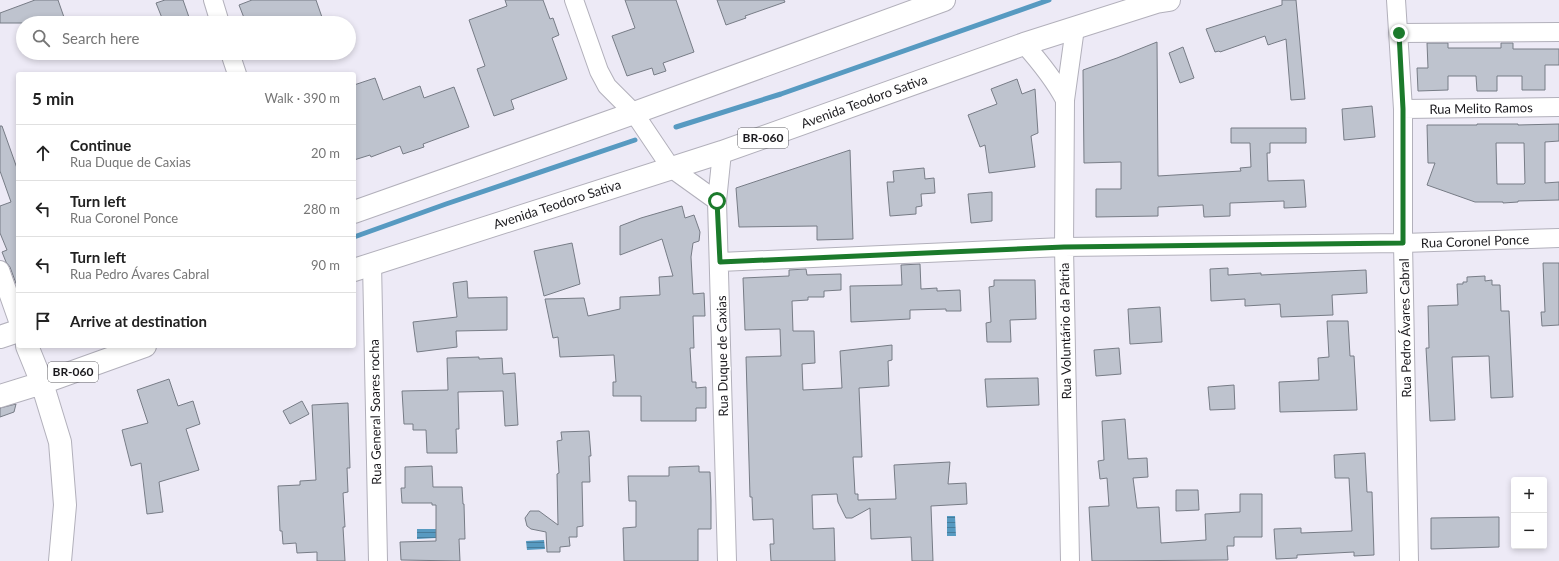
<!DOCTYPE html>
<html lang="en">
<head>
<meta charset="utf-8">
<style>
	body { margin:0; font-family:Lato,sans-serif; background:#f2f2f2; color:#222 }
	.controls { position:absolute; right:12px; bottom:12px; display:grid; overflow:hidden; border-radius:4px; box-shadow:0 2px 6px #0003 }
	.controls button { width:36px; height:36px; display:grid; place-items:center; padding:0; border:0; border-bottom:1px solid #e0e0e0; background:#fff; color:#222; font:20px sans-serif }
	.stop { position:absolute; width:12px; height:12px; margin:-9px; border:3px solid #1b7a2b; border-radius:50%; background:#fff }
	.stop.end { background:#1b7a2b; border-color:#fff; box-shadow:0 1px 4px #0008 }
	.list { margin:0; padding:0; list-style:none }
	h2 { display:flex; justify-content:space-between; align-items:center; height:52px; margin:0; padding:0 16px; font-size:17px }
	h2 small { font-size:13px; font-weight:400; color:#767676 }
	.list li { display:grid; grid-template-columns:26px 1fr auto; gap:12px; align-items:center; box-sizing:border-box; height:56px; padding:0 16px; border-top:1px solid #e0e0e0 }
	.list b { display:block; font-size:15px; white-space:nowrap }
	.list p { margin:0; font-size:13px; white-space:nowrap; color:#767676 }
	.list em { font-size:13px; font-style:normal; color:#767676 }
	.icon { flex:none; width:22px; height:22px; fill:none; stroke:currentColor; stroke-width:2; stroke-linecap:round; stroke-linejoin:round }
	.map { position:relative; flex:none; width:1559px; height:561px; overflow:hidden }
	.search { position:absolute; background:#fff; box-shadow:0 2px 6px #0003; left:16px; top:16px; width:340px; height:44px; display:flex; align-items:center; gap:10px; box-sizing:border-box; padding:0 14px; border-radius:22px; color:#767676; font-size:15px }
	.panel { position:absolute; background:#fff; box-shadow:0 2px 6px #0003; left:16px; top:72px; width:340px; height:276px; border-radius:4px }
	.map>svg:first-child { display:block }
</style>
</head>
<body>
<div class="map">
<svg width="1559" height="561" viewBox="0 0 1559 561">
	<defs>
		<pattern id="water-rules" width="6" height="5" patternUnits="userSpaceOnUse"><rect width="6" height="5" fill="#579ac1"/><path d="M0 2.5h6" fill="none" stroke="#477d9c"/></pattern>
	</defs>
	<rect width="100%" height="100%" fill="#edeaf6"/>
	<path fill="url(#water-rules)" d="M 947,516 L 955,516 L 956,536 L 947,536 Z
		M 417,529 L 436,529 L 436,538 L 417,539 Z
		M 544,540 L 545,549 L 527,550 L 526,541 Z"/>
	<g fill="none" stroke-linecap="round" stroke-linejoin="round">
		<path stroke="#579ac1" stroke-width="5" d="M 676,127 L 781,94 L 1049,0
			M 354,237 L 446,204 L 635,140"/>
	</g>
	<path fill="#bec3ce" stroke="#777c86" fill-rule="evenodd" d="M 35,0 L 58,0 L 66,23 L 0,23 L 0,13 Z
		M 165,0 L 183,0 L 191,23 L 164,23 L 156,3 Z
		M 252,0 L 316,0 L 324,23 L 246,23 L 239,5 Z
		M 505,0 L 543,0 L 550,19 L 553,18 L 559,35 L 552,38 L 567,79 L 511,100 L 514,109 L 494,116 L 477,69 L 485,66 L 469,20 L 507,6 Z
		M 625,0 L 676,0 L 694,52 L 663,63 L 666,71 L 654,75 L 652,68 L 627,76 L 612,36 L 635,28 Z
		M 717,0 L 784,0 L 785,2 L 745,16 L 746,18 L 726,25 Z
		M 1282,0 L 1296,0 L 1305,99 L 1291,100 L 1286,39 L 1268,45 L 1265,36 L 1220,52 L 1219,51 L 1215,52 L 1206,29 L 1282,5 Z
		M 1157,42 L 1158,176 L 1241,171 L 1240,168 L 1251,167 L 1250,143 L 1231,143 L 1231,128 L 1306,128 L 1306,143 L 1270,143 L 1270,153 L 1267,153 L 1268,181 L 1304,180 L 1306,207 L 1284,208 L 1284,201 L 1230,203 L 1230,216 L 1204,217 L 1203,205 L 1158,207 L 1158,216 L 1096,217 L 1096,189 L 1121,189 L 1121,162 L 1084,163 L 1083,70 L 1117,58 Z
		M 1427,43 L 1448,43 L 1448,48 L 1501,48 L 1501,43 L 1513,43 L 1513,49 L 1559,49 L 1559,65 L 1545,65 L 1545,90 L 1522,90 L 1522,76 L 1497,76 L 1497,91 L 1477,91 L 1476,76 L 1448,76 L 1448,90 L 1418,91 L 1417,68 L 1428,68 Z
		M 1183,47 L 1194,78 L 1180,83 L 1169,53 Z
		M 375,78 L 383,100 L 420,86 L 424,98 L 454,87 L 469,127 L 423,144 L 424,147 L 403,154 L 400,146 L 371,157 L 370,155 L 354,160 L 354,85 Z
		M 1017,79 L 1022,94 L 1035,89 L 1038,133 L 1031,136 L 1035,167 L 989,173 L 985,145 L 980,147 L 968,115 L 997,104 L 991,89 Z
		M 1372,106 L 1375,137 L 1344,140 L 1342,109 Z
		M 1477,124 L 1518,124 L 1518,125 L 1559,124 L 1559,141 L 1545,142 L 1545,183 L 1559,182 L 1559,200 L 1518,201 L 1518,202 L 1503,203 L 1503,202 L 1475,202 L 1427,185 L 1435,163 L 1428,163 L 1427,125 L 1477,125 ZM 1496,143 L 1524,143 L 1525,183 L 1524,184 L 1497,184 Z
		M 0,126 L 2,126 L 18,171 L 18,289 L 10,267 L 6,262 L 2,252 L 7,250 L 0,233 L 0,206 L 11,202 L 0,171 Z
		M 850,150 L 853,239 L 817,240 L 817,226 L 739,227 L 736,188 Z
		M 924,168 L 925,179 L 934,178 L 935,193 L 921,194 L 922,206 L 916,207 L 916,214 L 890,216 L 887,182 L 894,182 L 893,171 Z
		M 992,192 L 992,221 L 971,223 L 968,194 Z
		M 682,206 L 685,218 L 694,215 L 700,232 L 699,241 L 693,243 L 691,257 L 693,294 L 704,293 L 705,316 L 693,316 L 694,348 L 690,348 L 692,382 L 696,382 L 696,388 L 706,387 L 706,408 L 696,408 L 696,421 L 641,421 L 641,396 L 613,396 L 613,382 L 616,382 L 614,355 L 560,357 L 558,337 L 553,338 L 545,299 L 584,298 L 588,316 L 620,309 L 620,297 L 660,295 L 659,277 L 673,276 L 662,239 L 620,255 L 620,226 L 641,218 Z
		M 572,243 L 580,284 L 544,296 L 534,251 Z
		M 1543,263 L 1559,263 L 1559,325 L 1542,326 L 1541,312 L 1545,312 Z
		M 920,264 L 921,289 L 937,288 L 937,291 L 960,290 L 961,311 L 946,311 L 946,309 L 910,310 L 910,319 L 851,322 L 850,286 L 902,285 L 901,265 Z
		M 1228,268 L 1228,275 L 1261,273 L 1261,275 L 1366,270 L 1367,293 L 1332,295 L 1333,315 L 1281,317 L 1280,304 L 1245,306 L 1245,299 L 1211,301 L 1210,269 Z
		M 806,269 L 807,275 L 841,274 L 841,290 L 824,291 L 824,297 L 808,297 L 808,300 L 792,301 L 793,331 L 814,331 L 815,363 L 802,364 L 803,390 L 842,388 L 840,351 L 892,345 L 892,360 L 888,361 L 889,386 L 859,388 L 862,457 L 853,457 L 855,494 L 858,494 L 858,500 L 896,499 L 894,465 L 950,462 L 948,484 L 966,483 L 967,504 L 931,506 L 933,561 L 912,561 L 911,537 L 871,539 L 870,508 L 852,518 L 846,518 L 838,502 L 837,494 L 812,495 L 813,529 L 834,528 L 835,561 L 771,561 L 770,544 L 774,544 L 773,519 L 753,520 L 752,497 L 750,497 L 746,357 L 781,356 L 780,329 L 745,330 L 743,278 L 789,276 L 789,270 Z
		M 1485,276 L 1485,281 L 1492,280 L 1492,285 L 1500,285 L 1501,311 L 1509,311 L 1513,397 L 1491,398 L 1489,356 L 1452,357 L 1455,420 L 1430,421 L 1426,348 L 1429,348 L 1428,306 L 1458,305 L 1457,284 L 1463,284 L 1463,282 L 1467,282 L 1467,277 Z
		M 994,280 L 1035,280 L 1036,319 L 1010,320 L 1011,342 L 987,342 L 986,323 L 991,322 L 989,287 L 994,286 Z
		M 467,281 L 468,298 L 507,297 L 507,330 L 456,331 L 457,347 L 417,352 L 413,322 L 457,317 L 453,283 Z
		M 1160,307 L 1162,342 L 1130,344 L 1128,309 Z
		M 1327,321 L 1348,321 L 1350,356 L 1354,356 L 1357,410 L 1280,412 L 1279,382 L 1319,380 L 1318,358 L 1329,357 Z
		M 1119,348 L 1121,374 L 1096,376 L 1094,350 Z
		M 479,357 L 479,359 L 502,358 L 503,374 L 515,373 L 518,425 L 505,426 L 503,391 L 458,392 L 459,429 L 456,429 L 457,453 L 427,453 L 426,430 L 413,430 L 413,424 L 404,424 L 402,391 L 448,390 L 447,358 Z
		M 1038,378 L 1039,405 L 987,407 L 985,379 Z
		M 169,379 L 178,406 L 193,401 L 200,424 L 186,429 L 199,470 L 159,482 L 163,512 L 147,514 L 141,463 L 131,466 L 122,430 L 148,423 L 137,390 Z
		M 1234,385 L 1235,409 L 1210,410 L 1208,387 Z
		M 302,401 L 309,414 L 290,424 L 283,411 Z
		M 348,403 L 350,468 L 347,468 L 348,492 L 343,493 L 345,527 L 343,527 L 345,561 L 317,561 L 317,552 L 297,553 L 296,543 L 283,544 L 282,531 L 280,531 L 278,486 L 300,485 L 300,481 L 316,480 L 312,405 Z
		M 16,404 L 14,412 L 0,417 L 0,408 Z
		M 1125,419 L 1128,459 L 1147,458 L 1148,477 L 1133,478 L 1137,508 L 1159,507 L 1161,543 L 1206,540 L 1205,514 L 1240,512 L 1240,494 L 1262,494 L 1262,537 L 1234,537 L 1234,546 L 1227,546 L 1228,560 L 1092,561 L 1089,507 L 1109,506 L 1107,478 L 1100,479 L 1098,461 L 1104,460 L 1102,421 Z
		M 589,431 L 591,456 L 589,456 L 590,482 L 582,482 L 583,526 L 577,527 L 577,537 L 569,537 L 570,546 L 560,547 L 560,552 L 547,552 L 546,532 L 531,529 L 527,526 L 525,518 L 530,511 L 539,511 L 558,525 L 557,474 L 559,473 L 557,441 L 562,440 L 561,432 Z
		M 1365,453 L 1367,492 L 1372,492 L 1374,555 L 1354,556 L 1354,552 L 1297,555 L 1297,558 L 1276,559 L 1274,529 L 1301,528 L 1301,533 L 1352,531 L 1349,478 L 1335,478 L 1334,455 Z
		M 432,466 L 433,487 L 462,487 L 463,504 L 464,504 L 465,539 L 459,539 L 460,561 L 401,560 L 400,542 L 436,541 L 436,505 L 432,505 L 432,503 L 402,503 L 401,488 L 405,488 L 405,467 Z
		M 699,466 L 699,472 L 710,472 L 711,500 L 711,529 L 698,529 L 698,561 L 624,561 L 623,528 L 636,527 L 636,501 L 629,501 L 628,476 L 669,476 L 669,467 Z
		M 1176,490 L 1198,490 L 1199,510 L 1176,511 Z
		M 1499,517 L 1499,547 L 1431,549 L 1431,518 Z"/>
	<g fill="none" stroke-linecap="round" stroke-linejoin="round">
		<defs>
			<path id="street" d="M 213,0 L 220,23
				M 574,0 L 599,71 L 607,86 L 634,113 L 671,168 L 717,201
				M 1396,0 L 1403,109 L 1403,243 L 1409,561
				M 1399,33 L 1559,32
				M 1024,44 C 1040,62 1054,79 1065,100
				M 230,53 L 237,74
				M 1403,109 L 1559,107
				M 722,152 L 717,201 L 727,561
				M 720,262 L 1064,247 L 1403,243 L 1559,238
				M 372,263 L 378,561
				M 0,270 L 18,321
				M 1070,561 L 1064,247 L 1065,100 L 1075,28"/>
			<path id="primary" d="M 354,212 L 634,113 L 944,0
				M 354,270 L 722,152 L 1024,44 L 1156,2 L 1169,0
				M 0,337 L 18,331
				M 27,346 L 42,383 L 60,442 L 65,505 L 60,561
				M 0,396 L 42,383 L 145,346"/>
		</defs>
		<use href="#street" stroke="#b2b0bb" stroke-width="20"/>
		<use href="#primary" stroke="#b2b0bb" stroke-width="24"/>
		<use href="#street" stroke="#fff" stroke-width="18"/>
		<use href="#primary" stroke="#fff" stroke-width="22"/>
	</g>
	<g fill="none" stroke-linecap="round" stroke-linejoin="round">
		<path stroke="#1b7a2b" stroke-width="5" d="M 717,201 L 720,262 L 1064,247 L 1403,243 L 1403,109 L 1399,33"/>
	</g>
	<g text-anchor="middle" stroke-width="3" stroke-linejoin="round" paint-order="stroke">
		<g fill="#fff" stroke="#5f5f62" stroke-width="1">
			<rect x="738" y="128" width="50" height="20" rx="3"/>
			<rect x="48" y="362" width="50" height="20" rx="3"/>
		</g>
		<g font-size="12" font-weight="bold" fill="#1b1a1e">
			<text x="763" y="142">BR-060</text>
			<text x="73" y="376">BR-060</text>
		</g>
		<g font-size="13" fill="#1b1a1e" stroke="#fff">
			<text transform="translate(864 101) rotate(-20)" y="5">Avenida Teodoro Sativa</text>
			<text transform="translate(1481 108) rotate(-1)" y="5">Rua Melito Ramos</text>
			<text transform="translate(557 204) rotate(-18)" y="5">Avenida Teodoro Sativa</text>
			<text transform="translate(1475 241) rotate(-2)" y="5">Rua Coronel Ponce</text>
			<text transform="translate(1405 328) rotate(-91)" y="5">Rua Pedro Ávares Cabral</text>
			<text transform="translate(1065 331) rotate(-91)" y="5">Rua Voluntário da Pátria</text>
			<text transform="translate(722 356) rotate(-91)" y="5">Rua Duque de Caxias</text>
			<text transform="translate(375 412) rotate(-91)" y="5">Rua General Soares rocha</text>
		</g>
	</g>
</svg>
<div class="controls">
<button>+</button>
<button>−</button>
</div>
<div class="stop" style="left:717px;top:201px"></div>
<div class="stop end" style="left:1399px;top:33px"></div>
<div class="search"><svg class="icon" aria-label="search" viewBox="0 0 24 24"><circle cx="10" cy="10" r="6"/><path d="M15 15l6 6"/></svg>Search here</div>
<section class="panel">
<h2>5 min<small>Walk · 390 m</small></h2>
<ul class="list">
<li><svg class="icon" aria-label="ahead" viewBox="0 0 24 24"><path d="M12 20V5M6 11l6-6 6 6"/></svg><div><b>Continue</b><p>Rua Duque de Caxias</p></div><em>20 m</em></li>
<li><svg class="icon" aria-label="left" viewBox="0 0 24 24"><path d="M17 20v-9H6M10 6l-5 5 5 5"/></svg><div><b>Turn left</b><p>Rua Coronel Ponce</p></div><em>280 m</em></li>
<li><svg class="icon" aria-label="left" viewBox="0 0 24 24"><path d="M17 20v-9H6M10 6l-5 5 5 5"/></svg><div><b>Turn left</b><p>Rua Pedro Ávares Cabral</p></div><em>90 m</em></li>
<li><svg class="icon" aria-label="arrive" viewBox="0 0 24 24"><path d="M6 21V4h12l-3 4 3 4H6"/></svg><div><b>Arrive at destination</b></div></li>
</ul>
</section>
</div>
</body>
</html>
